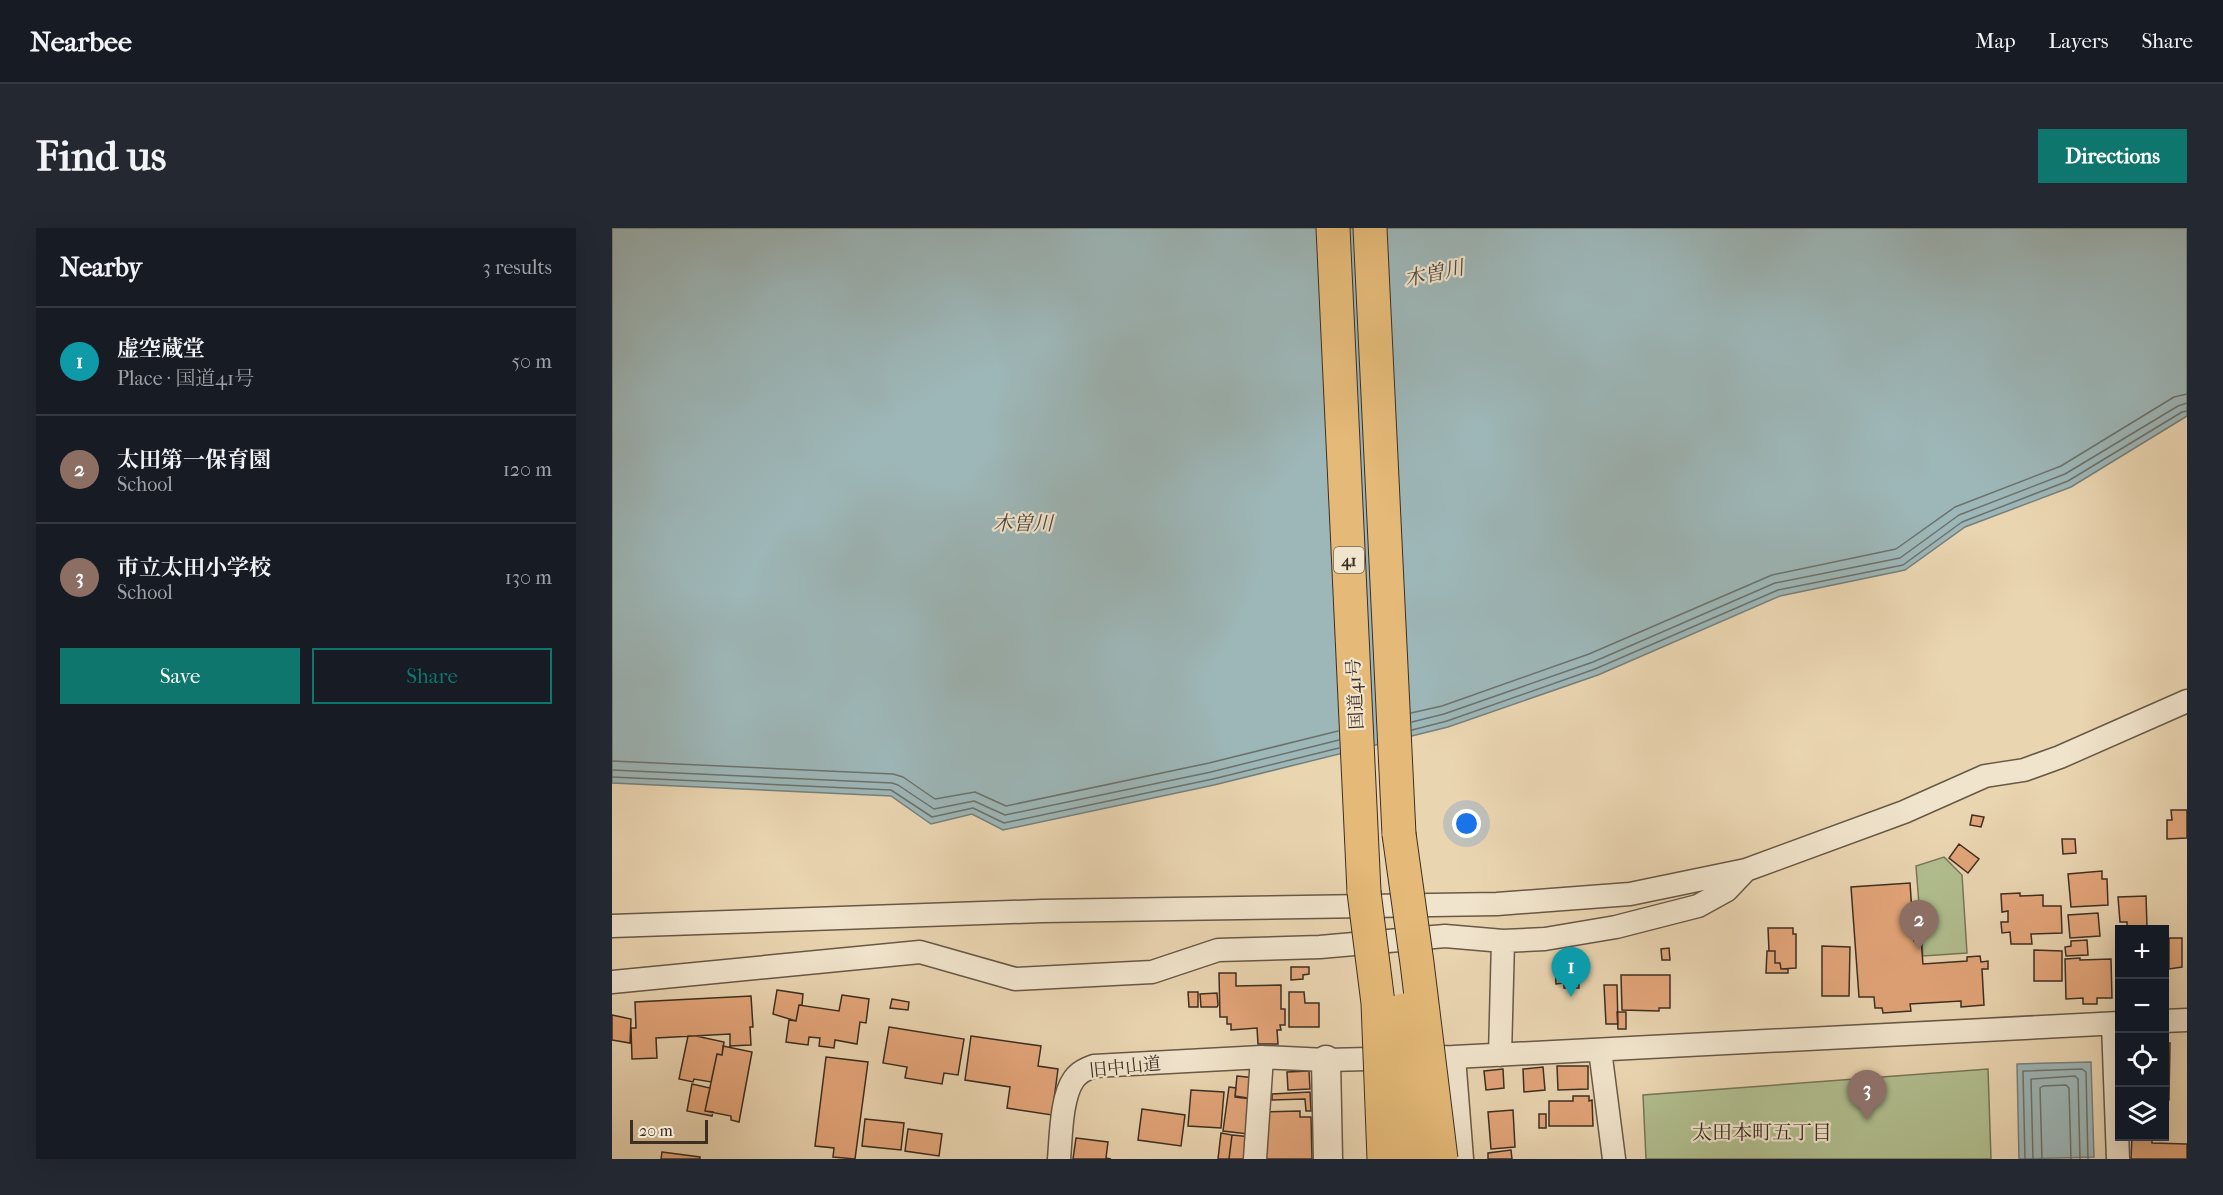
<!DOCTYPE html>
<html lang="en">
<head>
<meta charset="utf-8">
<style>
	body { margin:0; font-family:"IM FELL French Canon","Noto Serif JP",serif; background:#242831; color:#f1f3f6 }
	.controls { position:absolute; right:18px; bottom:18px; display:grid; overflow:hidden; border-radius:0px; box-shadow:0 6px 24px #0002 }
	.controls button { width:54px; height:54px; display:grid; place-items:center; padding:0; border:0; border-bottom:2px solid #363941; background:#171b24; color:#f1f3f6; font:30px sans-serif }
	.scale { position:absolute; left:18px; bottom:15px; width:78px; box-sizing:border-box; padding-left:6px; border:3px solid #3c2e22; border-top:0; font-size:16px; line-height:21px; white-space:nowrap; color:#3c2e22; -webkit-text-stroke:4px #f1e4cc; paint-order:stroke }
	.you { position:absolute; left:855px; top:596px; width:21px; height:21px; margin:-15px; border:4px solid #fff; border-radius:50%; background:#1a73e8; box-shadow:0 0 0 9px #1a73e833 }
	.badge { display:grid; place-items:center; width:39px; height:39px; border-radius:50%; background:#0f766e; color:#fff; font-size:20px; font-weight:700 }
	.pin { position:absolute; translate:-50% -50px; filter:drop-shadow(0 2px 3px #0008) }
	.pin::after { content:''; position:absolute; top:32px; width:21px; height:18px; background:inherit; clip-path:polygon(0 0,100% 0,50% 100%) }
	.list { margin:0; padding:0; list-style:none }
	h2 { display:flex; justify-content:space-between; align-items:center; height:78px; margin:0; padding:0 24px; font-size:26px }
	h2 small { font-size:20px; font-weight:400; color:#9ea1a6 }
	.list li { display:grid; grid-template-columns:39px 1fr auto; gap:18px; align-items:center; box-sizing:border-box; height:108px; padding:0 24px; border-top:2px solid #363941 }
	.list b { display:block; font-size:22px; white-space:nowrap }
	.list p { margin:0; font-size:20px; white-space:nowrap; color:#9ea1a6 }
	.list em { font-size:20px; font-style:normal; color:#9ea1a6 }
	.actions { display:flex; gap:12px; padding:18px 24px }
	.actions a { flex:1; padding:14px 0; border:2px solid #0f766e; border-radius:0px; text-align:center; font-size:21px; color:#0f766e }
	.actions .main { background:#0f766e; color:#fff }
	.icon { flex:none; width:33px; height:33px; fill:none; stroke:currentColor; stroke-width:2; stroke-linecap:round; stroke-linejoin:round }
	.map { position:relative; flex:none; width:1575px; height:931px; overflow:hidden; border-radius:0px }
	header { display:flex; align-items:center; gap:36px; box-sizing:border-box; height:84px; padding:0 30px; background:#171b24; border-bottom:2px solid #363941 }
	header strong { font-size:28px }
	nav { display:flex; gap:33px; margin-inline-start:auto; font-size:21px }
	.intro { display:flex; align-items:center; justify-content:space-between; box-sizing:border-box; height:144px; padding:0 36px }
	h1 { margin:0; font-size:42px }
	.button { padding:15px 27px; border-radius:0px; background:#0f766e; color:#fff; font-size:21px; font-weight:700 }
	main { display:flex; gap:36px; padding:0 36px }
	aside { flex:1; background:#171b24; border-radius:0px; box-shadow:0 6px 24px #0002 }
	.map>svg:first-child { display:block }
</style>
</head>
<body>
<header>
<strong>Nearbee</strong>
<nav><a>Map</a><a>Layers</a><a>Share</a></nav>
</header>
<div class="intro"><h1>Find us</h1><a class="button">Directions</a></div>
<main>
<aside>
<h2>Nearby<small>3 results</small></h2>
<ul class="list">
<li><span class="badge" style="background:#0f9aa8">1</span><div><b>虚空蔵堂</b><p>Place · 国道41号</p></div><em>50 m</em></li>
<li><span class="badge" style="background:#8d6e63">2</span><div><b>太田第一保育園</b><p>School</p></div><em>120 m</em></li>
<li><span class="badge" style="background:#8d6e63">3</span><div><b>市立太田小学校</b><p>School</p></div><em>130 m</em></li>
</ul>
<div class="actions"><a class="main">Save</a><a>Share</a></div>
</aside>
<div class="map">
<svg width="1575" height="931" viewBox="0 0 1575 931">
	<rect width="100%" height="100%" fill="#ead5b1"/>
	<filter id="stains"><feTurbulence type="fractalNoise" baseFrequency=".00333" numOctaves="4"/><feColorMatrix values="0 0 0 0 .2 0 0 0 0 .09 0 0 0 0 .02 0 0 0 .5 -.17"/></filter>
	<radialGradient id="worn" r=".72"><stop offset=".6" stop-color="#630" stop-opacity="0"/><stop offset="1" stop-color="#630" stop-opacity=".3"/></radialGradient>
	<path fill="#b1be8f" stroke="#767658" stroke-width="1.5" d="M 1332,629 L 1350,647 L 1355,725 L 1311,728 L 1304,638 Z
		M 1376,841 L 1379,931 L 1034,931 L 1031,867 Z"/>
	<path fill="#9db6b7" stroke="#76807b" stroke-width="1.5" d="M 0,0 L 1575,0 L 1575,188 L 1459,259 L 1353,299 L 1293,342 L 1168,368 L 986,447 L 836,499 L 602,557 L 391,602 L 360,586 L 319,596 L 279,568 L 0,555 Z
		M 1479,834 L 1482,929 L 1407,931 L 1405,836 Z"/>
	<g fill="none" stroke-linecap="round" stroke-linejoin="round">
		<path stroke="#6c726c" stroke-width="1.5" d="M 799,485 L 830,478 L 977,426 L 1160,347 L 1284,321 L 1343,279 L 1449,238 L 1562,169 L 1575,166
			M 800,494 L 832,486 L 981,434 L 1163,355 L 1288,330 L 1347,287 L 1453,246 L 1566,178 L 1575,175
			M 800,502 L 835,493 L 983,441 L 1166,362 L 1291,337 L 1350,294 L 1456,253 L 1570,184 L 1575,183
			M 0,533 L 281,546 L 291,549 L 323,571 L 363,564 L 394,578 L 597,535 L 726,503
			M 0,542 L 280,555 L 286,557 L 322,581 L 362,573 L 393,587 L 599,544 L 727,512
			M 0,549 L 279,562 L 320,589 L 361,580 L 392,595 L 601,551 L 727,520
			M 1413,931 L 1411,843 L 1470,841 L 1474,844 L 1476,931
			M 1421,931 L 1419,851 L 1463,848 L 1466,851 L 1468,931
			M 1430,931 L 1428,860 L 1431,858 L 1454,857 L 1457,860 L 1459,931"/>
	</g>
	<path fill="#e3a579" stroke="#3c2e22" stroke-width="1.5" d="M 1559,582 L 1575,582 L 1575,610 L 1555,611 L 1555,592 L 1560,592 Z
		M 1360,587 L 1372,589 L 1369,599 L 1358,597 Z
		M 1450,611 L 1463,611 L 1464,625 L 1451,626 Z
		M 1347,616 L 1367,631 L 1356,645 L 1337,630 Z
		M 1490,643 L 1490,651 L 1495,651 L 1496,677 L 1459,679 L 1456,646 Z
		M 1298,655 L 1302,713 L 1309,712 L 1311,736 L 1355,733 L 1355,729 L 1368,728 L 1369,734 L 1376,733 L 1376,741 L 1370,741 L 1372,777 L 1349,779 L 1349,773 L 1298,776 L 1299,783 L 1271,785 L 1270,780 L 1263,780 L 1262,769 L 1247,769 L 1239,659 Z
		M 1408,665 L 1408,668 L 1431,667 L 1431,678 L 1449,678 L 1450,705 L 1419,706 L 1420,716 L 1399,716 L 1398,704 L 1390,705 L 1389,694 L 1396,694 L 1396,683 L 1390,684 L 1389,666 Z
		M 1534,668 L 1535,698 L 1515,699 L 1515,694 L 1508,694 L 1506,669 Z
		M 1486,685 L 1488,708 L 1458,710 L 1456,687 Z
		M 1156,700 L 1181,700 L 1181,706 L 1184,706 L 1184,740 L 1169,741 L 1168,735 L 1163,735 L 1163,723 L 1157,723 Z
		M 1557,710 L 1570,710 L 1570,739 L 1557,741 Z
		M 1475,712 L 1476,727 L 1454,728 L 1453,719 L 1459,718 L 1459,713 Z
		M 1210,718 L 1238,719 L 1237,768 L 1210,768 Z
		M 1057,720 L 1058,732 L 1050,732 L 1049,721 Z
		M 1422,722 L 1450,723 L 1450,753 L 1422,753 Z
		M 1155,723 L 1163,723 L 1163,735 L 1168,735 L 1169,741 L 1176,741 L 1176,745 L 1154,745 Z
		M 1468,730 L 1468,732 L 1499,731 L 1500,770 L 1485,770 L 1485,776 L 1471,776 L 1471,770 L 1454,771 L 1453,731 Z
		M 966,732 L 967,760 L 952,760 L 952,755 L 944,756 L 943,734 Z
		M 679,739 L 697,739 L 697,746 L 691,747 L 691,751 L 679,752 Z
		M 607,745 L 624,745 L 624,758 L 669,757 L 669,781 L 673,781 L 673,797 L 668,797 L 669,802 L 665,802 L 666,816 L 646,816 L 645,800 L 619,802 L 619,796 L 615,796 L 615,789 L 608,789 Z
		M 1009,747 L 1058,747 L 1058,780 L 1047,780 L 1047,783 L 1010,782 Z
		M 992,757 L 1005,757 L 1006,796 L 994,796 Z
		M 165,762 L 191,766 L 190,777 L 187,777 L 184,793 L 161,786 Z
		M 576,764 L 586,764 L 586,779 L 577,779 Z
		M 677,764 L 692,764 L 693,775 L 707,775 L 707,799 L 677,799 Z
		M 605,765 L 606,777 L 605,779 L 589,779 L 588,766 Z
		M 230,767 L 257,771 L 254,795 L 248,794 L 245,816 L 223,812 L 222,820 L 207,818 L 208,810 L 197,809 L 196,817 L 174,814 L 177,792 L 184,793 L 187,777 L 227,783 Z
		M 139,768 L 141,799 L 138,799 L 139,817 L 118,818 L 118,806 L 44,810 L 45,830 L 20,831 L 19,800 L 24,800 L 23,774 Z
		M 280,771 L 297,774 L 296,782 L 278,780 Z
		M 1005,784 L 1014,784 L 1014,801 L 1006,801 Z
		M 0,787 L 19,791 L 18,815 L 0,812 Z
		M 277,799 L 352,811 L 346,847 L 332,845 L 330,856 L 293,850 L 295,839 L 271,835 Z
		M 76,808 L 84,808 L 112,814 L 110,827 L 105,826 L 99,854 L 82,851 L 81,854 L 67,851 Z
		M 359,808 L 429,818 L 426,838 L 446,841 L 440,887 L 395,880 L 398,859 L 353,852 Z
		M 1552,815 L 1558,815 L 1557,872 L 1552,872 Z
		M 111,818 L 140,824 L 127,894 L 119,892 L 119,888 L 93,883 L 105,826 L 110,827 Z
		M 214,829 L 256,834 L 243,931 L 221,929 L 222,920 L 203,918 Z
		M 945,838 L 976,838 L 976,861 L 946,862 Z
		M 931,839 L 933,862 L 912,864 L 911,841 Z
		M 891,841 L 892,860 L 874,862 L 872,843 Z
		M 697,843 L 698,861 L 676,862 L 675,844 Z
		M 625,848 L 644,850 L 642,871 L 623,868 Z
		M 80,856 L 98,860 L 93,883 L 101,884 L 100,888 L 75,883 Z
		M 617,859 L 624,860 L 623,869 L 640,871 L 636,906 L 611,903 Z
		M 579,862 L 612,864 L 609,900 L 576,898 Z
		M 698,864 L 699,883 L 694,883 L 693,871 L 660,872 L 660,866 Z
		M 961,868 L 977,868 L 977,873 L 980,872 L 981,898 L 937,898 L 937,873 L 961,873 Z
		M 530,881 L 573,887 L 569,918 L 526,912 Z
		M 901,882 L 903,919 L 879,921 L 876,884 Z
		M 688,883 L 688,889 L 699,889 L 700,931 L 650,931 L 652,884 Z
		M 927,886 L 934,886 L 934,900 L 927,900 Z
		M 253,891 L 292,895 L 289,922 L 250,918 Z
		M 296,901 L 330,906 L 327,928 L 293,923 Z
		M 609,905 L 620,907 L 617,931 L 606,931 Z
		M 620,907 L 640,909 L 643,931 L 617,931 Z
		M 1520,908 L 1540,908 L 1540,915 L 1575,916 L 1575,931 L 1519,931 Z
		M 464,910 L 496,914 L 494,930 L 499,931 L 461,931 Z
		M 899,922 L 900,931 L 876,931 L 876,925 Z
		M 50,924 L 88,929 L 88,931 L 49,931 Z"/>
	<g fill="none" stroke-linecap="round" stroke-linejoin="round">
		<defs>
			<path id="minor" d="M 0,698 L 430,683 L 885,676 L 1018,666 L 1134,642 L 1292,584 L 1373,548 L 1412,542 L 1448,529 L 1575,473
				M 0,754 L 308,724 L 403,751 L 540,744 L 606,722 L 708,719 L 833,708 L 891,713 L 933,711 L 1004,699 L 1086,678 L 1115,662 L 1134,642
				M 1552,793 L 1575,792
				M 1501,796 L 1506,931
				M 988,822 L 1002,931
				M 888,827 L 891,713
				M 842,829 L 850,931
				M 447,931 C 449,909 449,869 462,851 C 467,844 474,841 482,838 L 650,829 L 714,832 L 842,829 L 1508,795
				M 643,931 L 650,829"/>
			<path id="tertiary" d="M 714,832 L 716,931"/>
			<path id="trunk" d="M 721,0 L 752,664
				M 758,0 L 787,606"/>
		</defs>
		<use href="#minor" stroke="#685846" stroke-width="25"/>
		<use href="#tertiary" stroke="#685846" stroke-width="31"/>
		<use href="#trunk" stroke="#3c2e22" stroke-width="35"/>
		<use href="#minor" stroke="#f1e4cc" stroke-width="22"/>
		<use href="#tertiary" stroke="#f1e4cc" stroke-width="28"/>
		<use href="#trunk" stroke="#e5ba78" stroke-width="33"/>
		<defs>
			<path id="trunk-bridge" d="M 787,606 L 805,735 L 829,931
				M 752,664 L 766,775 L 772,931
				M 791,782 L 796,931"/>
		</defs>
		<use href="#trunk-bridge" stroke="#3c2e22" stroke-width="35" stroke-linecap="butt"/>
		<use href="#trunk-bridge" stroke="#e5ba78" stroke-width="33"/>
	</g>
	<g text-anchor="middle" stroke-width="4.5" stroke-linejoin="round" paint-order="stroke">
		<rect fill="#f1e4cc" stroke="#726555" stroke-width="1.5" x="722" y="319" width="30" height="26" rx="4.5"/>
		<g font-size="16" font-weight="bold" fill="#3c2e22">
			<text x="737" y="338">41</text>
		</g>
		<g font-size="18" fill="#3c2e22" stroke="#f1e4cc">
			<text transform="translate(743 466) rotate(-93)" y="6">国道41号</text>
			<text transform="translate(513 839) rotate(-6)" y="6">旧中山道</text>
		</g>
		<g font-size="20" font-style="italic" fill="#4f4940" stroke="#f1e4cc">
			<text transform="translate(822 45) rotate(-12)" y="7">木曽川</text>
			<text x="411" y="302">木曽川</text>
		</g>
		<g font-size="20" fill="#3c2e22" stroke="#f1e4cc">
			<text x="1150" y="911">太田本町五丁目</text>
		</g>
	</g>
	<rect width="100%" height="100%" filter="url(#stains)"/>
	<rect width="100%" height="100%" fill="url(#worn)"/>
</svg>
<div class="controls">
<button>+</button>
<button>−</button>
<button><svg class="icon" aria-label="locate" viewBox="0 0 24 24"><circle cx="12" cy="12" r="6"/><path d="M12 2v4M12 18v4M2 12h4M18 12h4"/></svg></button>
<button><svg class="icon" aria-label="layers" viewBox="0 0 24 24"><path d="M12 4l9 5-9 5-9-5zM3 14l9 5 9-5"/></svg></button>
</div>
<div class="scale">20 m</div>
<div class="you"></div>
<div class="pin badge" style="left:959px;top:769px;background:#0f9aa8">1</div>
<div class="pin badge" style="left:1307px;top:722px;background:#8d6e63">2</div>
<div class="pin badge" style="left:1255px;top:892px;background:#8d6e63">3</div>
</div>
</main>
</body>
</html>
